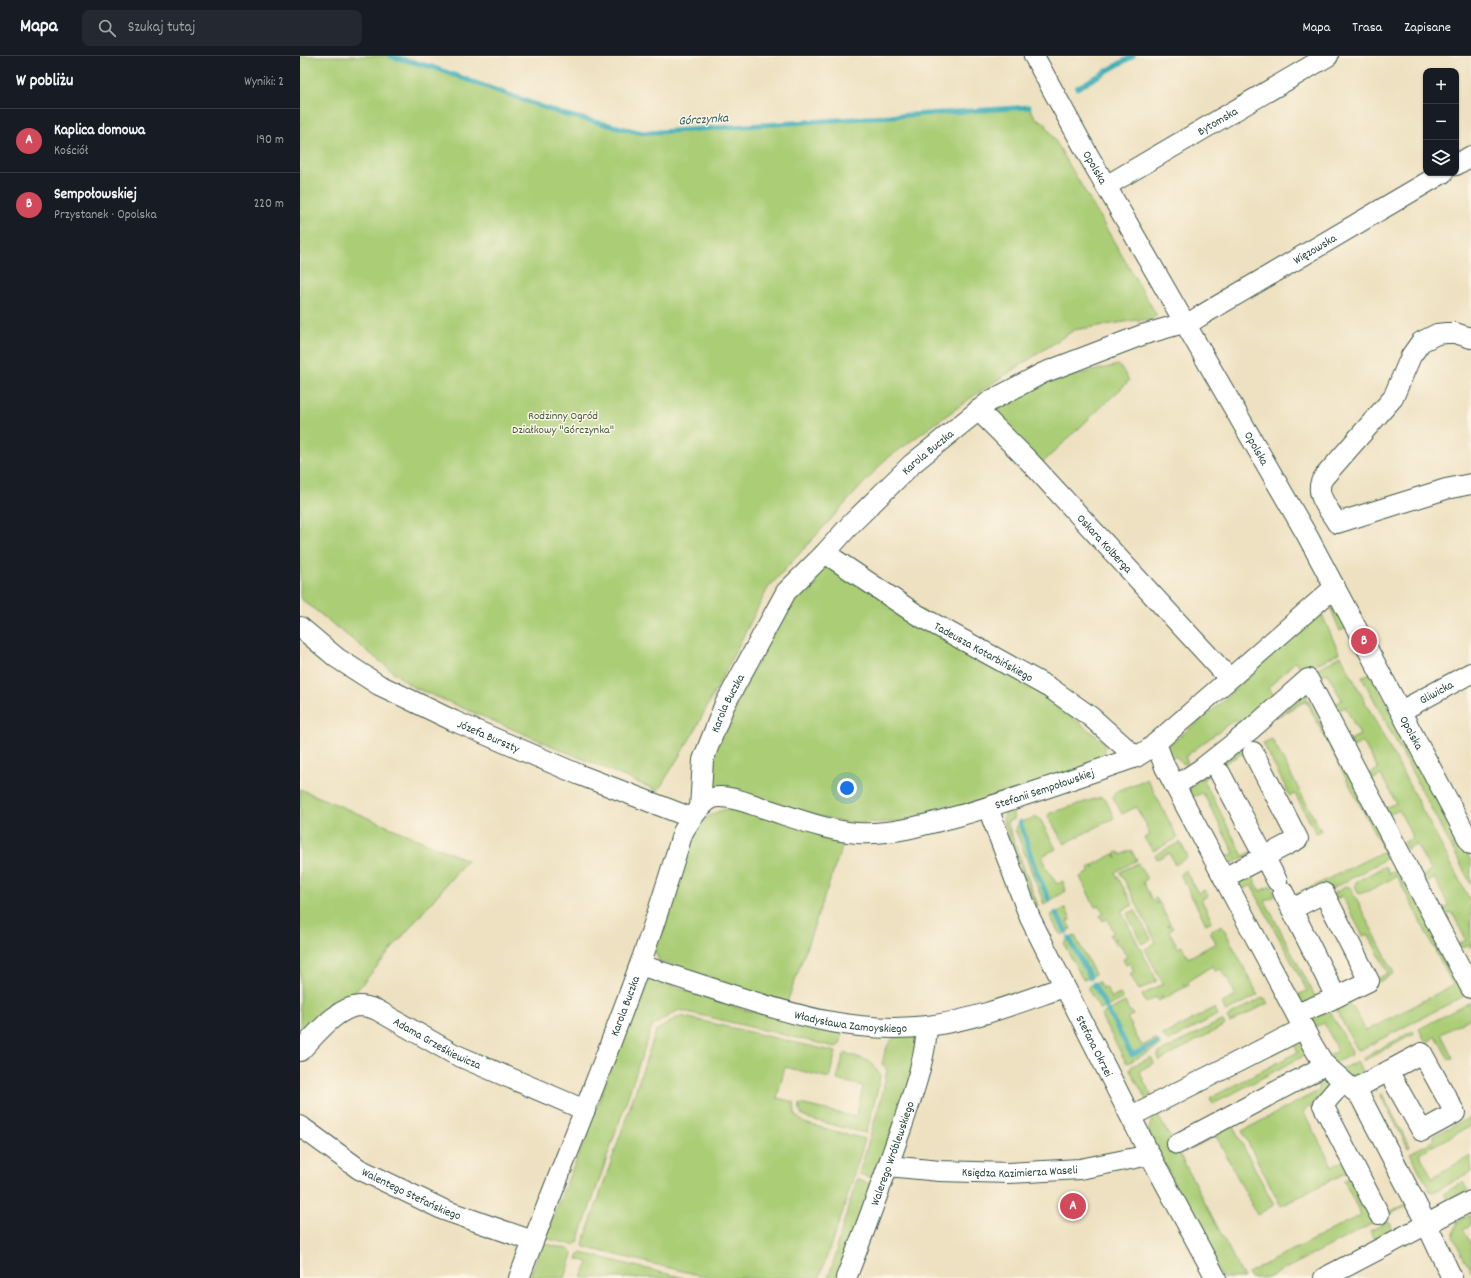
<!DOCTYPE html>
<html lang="pl">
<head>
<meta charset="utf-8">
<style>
	body { margin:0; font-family:Dekko,sans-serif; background:#242831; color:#f1f3f6 }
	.controls { position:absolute; right:12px; top:12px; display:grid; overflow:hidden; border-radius:8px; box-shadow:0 1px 3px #0004 }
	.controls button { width:36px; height:36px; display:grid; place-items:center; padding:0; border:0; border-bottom:1px solid #363941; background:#171b24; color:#f1f3f6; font:20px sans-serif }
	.you { position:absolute; left:547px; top:732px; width:14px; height:14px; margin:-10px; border:3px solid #fff; border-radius:50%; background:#1a73e8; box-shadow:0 0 0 6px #1a73e833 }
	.badge { display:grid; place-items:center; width:26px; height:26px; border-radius:50%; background:#d1495b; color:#fff; font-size:13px; font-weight:700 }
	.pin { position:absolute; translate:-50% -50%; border:2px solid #fff; box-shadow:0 1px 4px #0006 }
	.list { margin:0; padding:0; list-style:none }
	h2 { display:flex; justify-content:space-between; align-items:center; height:52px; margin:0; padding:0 16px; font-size:17px }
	h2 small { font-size:13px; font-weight:400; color:#9ea1a6 }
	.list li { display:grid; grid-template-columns:26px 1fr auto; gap:12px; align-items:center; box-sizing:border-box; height:64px; padding:0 16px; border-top:1px solid #363941 }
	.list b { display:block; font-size:15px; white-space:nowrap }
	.list p { margin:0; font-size:13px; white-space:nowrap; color:#9ea1a6 }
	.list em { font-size:13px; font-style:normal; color:#9ea1a6 }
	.icon { flex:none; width:22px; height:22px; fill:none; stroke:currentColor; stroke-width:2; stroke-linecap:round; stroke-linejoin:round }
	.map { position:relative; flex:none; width:1171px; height:1222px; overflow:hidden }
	header { display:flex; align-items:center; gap:24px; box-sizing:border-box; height:56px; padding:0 20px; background:#171b24; border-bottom:1px solid #363941 }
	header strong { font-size:19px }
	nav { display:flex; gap:22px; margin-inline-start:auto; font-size:14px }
	.search { width:280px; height:36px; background:#242831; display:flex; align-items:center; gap:10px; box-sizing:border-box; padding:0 14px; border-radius:8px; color:#9ea1a6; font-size:15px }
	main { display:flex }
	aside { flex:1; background:#171b24 }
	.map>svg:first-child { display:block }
</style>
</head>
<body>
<header>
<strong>Mapa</strong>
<div class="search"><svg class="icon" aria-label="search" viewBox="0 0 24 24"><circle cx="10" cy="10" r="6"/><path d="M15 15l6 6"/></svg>Szukaj tutaj</div>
<nav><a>Mapa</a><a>Trasa</a><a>Zapisane</a></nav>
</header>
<main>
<aside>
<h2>W pobliżu<small>Wyniki: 2</small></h2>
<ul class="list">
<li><span class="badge">A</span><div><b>Kaplica domowa</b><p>Kościół</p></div><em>190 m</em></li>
<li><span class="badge">B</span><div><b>Sempołowskiej</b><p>Przystanek · Opolska</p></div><em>220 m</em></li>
</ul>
</aside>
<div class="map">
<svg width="1171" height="1222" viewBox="0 0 1171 1222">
	<rect width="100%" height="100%" fill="#fcf5e5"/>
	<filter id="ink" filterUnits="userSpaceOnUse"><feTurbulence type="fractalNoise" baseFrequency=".025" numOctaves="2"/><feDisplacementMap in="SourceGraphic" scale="8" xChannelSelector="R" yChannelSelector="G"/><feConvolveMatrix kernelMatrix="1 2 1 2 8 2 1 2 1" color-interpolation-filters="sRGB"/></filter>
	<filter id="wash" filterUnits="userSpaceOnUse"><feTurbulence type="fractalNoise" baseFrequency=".012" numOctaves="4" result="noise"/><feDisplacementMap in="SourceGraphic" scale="16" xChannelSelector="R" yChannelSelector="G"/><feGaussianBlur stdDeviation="0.9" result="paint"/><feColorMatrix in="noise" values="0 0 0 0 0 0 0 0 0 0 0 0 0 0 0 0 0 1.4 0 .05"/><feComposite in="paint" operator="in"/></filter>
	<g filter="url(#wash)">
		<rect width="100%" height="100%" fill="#eee1c1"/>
		<path fill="#aacd76" stroke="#648555" d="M 0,0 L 90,0 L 132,11 L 262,58 L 343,77 L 729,51 L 736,62 L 745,67 L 856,258 L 856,260 L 851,264 L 837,264 L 774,274 L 672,341 L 585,404 L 468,532 L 394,676 L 358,735 L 111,630 L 0,542 Z
			M 818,309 L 821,311 L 829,325 L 740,409 L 699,368 L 693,354 L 729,330 Z
			M 539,496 L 746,641 L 804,686 L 805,698 L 800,706 L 685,744 L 599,766 L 545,767 L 424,735 L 403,723 L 416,686 L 489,545 Z
			M 1030,551 L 1036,554 L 1047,572 L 1040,575 Z
			M 1020,554 L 1039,597 L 1011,611 L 1008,610 L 1004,614 L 995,606 L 968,632 L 977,641 L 943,673 L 935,663 L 885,701 L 888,707 L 884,708 L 880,706 L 876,700 L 871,703 L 866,691 L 913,654 Z
			M 1041,600 L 1171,846 L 1171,892 L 1168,888 L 1158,893 L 1157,889 L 1166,884 L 1152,856 L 1142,861 L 1139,855 L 1149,850 L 1134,822 L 1125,827 L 1122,821 L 1131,815 L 1116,788 L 1107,793 L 1103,787 L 1113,782 L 1099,754 L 1088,759 L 1086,752 L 1096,747 L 1081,719 L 1070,725 L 1068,719 L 1078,713 L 1063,686 L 1053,691 L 1050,684 L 1060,679 L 1045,651 L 1035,656 L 1032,650 L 1042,644 L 1027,617 L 1016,622 L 1012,616 Z
			M 1070,617 L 1171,805 L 1171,828 L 1062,621 Z
			M 1003,639 L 1006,640 L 1093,799 L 1030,834 L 998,843 L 996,839 L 1084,795 L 1006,645 L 978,660 Z
			M 972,683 L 1021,775 L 1016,777 L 995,738 L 990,740 L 963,687 Z
			M 942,691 L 945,696 L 923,708 L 913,718 L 903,723 L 943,800 L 952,795 L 955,797 L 927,809 L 925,802 L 934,797 L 903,737 L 892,741 L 890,740 L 890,731 Z
			M 847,723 L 878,782 L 853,795 L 844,782 L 850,779 L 846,770 L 847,770 L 836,751 L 822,758 L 813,741 L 815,736 Z
			M 0,733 L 167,804 L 53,939 L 0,992 Z
			M 801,741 L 806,744 L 814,762 L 764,788 L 748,760 L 750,757 Z
			M 438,752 L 544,785 L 487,947 L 359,905 L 354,892 L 396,774 C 408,758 418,753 438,752 Z
			M 712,752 L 714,763 L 707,766 L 738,850 L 735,850 L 703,765 L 705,757 Z
			M 737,761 L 740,763 L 756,793 L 742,800 L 746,809 L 745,810 L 757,828 L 763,825 L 766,835 L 744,848 L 715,773 L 720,766 Z
			M 880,786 L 888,801 L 875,809 L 869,797 L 857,803 L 855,799 Z
			M 831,794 L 837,804 L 815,816 L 833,849 L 821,855 L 857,925 L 839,934 L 830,918 L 834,915 L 830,907 L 826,909 L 823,903 L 827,901 L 820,888 L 816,889 L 813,885 L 817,882 L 813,884 L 810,879 L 814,876 L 807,863 L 803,865 L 800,860 L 804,857 L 799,849 L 795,851 L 780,821 L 790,816 L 788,812 L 792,810 L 795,813 L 793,809 L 814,798 L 817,802 L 815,797 L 819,796 L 821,799 Z
			M 838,807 L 847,823 L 843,826 L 852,844 L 856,842 L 858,845 L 855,848 L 859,846 L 870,868 L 866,870 L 871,869 L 873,872 L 869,874 L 878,892 L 882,890 L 888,902 L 916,887 L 910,875 L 922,869 L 958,939 L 926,956 L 922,947 L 936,940 L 927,921 L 925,921 L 921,913 L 915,915 L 912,910 L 888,925 L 889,929 L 886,931 L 883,927 L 885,931 L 863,943 L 861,939 L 862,943 L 859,945 L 856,941 L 846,947 L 842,939 L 863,928 L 845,893 L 856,886 L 820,816 Z
			M 1085,810 L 1089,818 L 1100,812 L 1166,939 L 1060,994 L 1057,993 L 1034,950 L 1047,944 L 1050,950 L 1053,951 L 1066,975 L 1153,929 L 1097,820 L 1068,835 L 1059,838 L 1055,829 L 1056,826 Z
			M 961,811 L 962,814 L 952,819 L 960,835 L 971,830 L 973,833 L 975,840 L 965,845 L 1017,944 L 1004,950 L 996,941 L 997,939 L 1007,935 L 951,829 L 942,834 L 940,833 L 938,826 Z
			M 885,814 L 898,837 L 905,834 L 908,840 L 901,843 L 912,865 L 906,868 L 880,818 Z
			M 1047,830 L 1050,831 L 1094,917 L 1079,926 L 1077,923 L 1088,917 L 1068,878 L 1063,880 L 1042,840 L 1035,843 L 1033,838 Z
			M 765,852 L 771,863 L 767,866 L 771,873 L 762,879 L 759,877 L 751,862 L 751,859 Z
			M 835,854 L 851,883 L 842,888 L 827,858 Z
			M 775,880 L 795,918 L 785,923 L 782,922 L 764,888 L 767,884 Z
			M 347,922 L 366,927 L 440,953 L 540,974 L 542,980 L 540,989 L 535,991 L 379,954 L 352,970 L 278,1186 L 274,1189 L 244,1182 L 287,1078 L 315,1000 L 344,926 Z
			M 798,925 L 802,932 L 806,931 L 812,942 L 820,938 L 823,943 L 802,953 L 799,952 L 788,933 L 790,930 Z
			M 962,942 L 966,943 L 968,947 L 930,967 L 927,962 L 929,960 Z
			M 825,946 L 829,955 L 831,955 L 833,959 L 827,962 L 832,970 L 831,971 L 842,990 L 856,983 L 860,990 L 828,1007 L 826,1006 L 801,960 L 804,957 Z
			M 1170,946 L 1171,962 L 1141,978 L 1153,1002 L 1149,1004 L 1136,980 L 1126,987 L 1119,973 Z
			M 914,952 L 917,959 L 868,986 L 863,979 Z
			M 1029,953 L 1052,995 L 1051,999 L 1034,1007 L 1028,1000 L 1038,995 L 1024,967 L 1013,972 L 1010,965 L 1013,961 Z
			M 380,960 L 536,996 L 529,1022 L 485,1011 L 477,1042 L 494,1046 L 495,1058 L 504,1067 L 565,1083 L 543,1155 L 519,1222 L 411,1222 L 284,1191 L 283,1188 L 356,975 Z
			M 921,965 L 923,965 L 925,969 L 859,1005 L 858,999 L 859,997 Z
			M 1113,975 L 1114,978 L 1063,1005 L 1064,1001 Z
			M 612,978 L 619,984 L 621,995 L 575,1123 L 559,1118 L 582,1040 L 587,1014 L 582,1008 C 584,1000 586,987 594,982 C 598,979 607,979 612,978 Z
			M 1000,984 L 1014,1007 L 1011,1010 L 1005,999 L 913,1048 L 910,1042 L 998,996 L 993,987 Z
			M 546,997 L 571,1006 L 580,1019 L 578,1032 L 566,1077 L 506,1062 C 500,1058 499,1054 500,1048 L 556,1061 L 563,1030 L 537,1024 L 543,1000 Z
			M 850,1002 L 852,1002 L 854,1007 L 839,1015 L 853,1043 L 847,1045 L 830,1014 L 832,1010 Z
			M 1055,1006 L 1058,1007 L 1063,1019 C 1052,1024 1050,1020 1040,1014 Z
			M 1024,1020 L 1029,1023 L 1031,1030 L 1028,1037 L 1013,1045 L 1014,1048 L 1003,1055 L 1032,1110 L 1043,1105 L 1049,1115 L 981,1150 L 942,1075 L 1020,1034 L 1015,1025 Z
			M 1080,1038 L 1082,1038 L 1110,1091 L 1108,1092 Z
			M 857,1058 L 878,1095 L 944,1222 L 922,1222 L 848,1076 L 852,1063 Z
			M 1170,1061 L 1171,1070 L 1119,1097 L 1132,1121 L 1171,1100 L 1171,1116 L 1133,1136 L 1130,1135 L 1110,1097 L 1135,1084 L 1133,1080 Z
			M 931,1067 L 974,1149 L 957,1159 L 916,1080 L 884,1096 Z
			M 1051,1120 L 1074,1164 L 1107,1147 L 1108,1149 L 968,1222 L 950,1222 L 948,1217 L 1061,1159 L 1044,1125 Z
			M 557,1123 L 572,1129 L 539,1222 L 528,1222 L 537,1195 L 536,1192 Z
			M 1163,1126 L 1169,1137 L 1149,1147 L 1144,1137 Z
			M 1170,1159 L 1171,1169 L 1163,1173 L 1171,1188 L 1171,1216 L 1153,1181 L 1158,1165 Z
			M 1087,1166 L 1090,1167 L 1094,1176 L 1075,1186 L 1070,1175 Z
			M 243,1187 L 271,1194 L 273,1198 L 265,1222 L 229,1222 Z
			M 282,1197 L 384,1222 L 282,1222 L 288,1206 L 277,1203 L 279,1199 Z"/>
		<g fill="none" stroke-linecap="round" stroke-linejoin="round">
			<path stroke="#3fafb8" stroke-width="5" d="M 90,0 L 132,11 L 262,58 L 343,77 L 729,51
				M 777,32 L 833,0
				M 720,766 L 735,812 L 749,844
				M 756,857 L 766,876
				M 769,882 L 790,921
				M 794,928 L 806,951
				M 808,955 L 832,999 L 858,987"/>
		</g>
	</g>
	<g filter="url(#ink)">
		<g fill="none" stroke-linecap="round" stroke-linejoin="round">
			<defs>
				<g id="minor">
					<path id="s1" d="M 734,0 L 787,97 L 1008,481 L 1171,788"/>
					<path d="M 1156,109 L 1171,100"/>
					<path id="s2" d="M 806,130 L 1028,0"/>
					<path d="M 1171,282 L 1155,277 L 1146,277 L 1137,278 L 1121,286 L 1111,300 L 1093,342 L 1024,421 C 1012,436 1029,453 1037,467 L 1146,433 L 1171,428"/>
					<path id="s3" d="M 678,354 L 729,405 L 929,622"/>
					<path id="s4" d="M 525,497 L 616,558 L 750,632 L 791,661 L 836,701"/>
					<path id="s5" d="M 0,571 L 37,602 L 79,629 L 96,637 L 154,665 L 280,719 L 392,762"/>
					<path id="s6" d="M 1101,655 L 1171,617"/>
					<path d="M 856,687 L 865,711 L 1013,990 L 1024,1008 L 1060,1040 L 1127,1169 L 1152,1222"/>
					<path d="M 920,717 L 977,825"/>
					<path d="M 875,730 L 901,713 L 949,675 L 1008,623 L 1171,932"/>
					<path id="s7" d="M 400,752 L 403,704 L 424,650 L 486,536 L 525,497 L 551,468 L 612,408 L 690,345 L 743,317 L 842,279 L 894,264 L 902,259 L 1143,117"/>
					<path id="s8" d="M 688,752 L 730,862 L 850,1099 L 916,1222"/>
					<path d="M 924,822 L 998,783 L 953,696"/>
					<path d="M 983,836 L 1036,941"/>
					<path d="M 992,853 L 1024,837 L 1069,925 L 1028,945 L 997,958"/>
					<path id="s9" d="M 340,909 C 371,919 401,929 432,939 C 497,960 558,978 628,970 C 675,964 720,946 764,931"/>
					<path id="s10" d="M 0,995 C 15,980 37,951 59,950 C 65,950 72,952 77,954 L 154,998 L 285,1054"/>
					<path d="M 1043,1026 L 1023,1049 L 1079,1158"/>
					<path d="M 1053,1034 L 1122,997 L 1155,1057 L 1122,1075 L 1088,1015"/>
					<path d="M 831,1060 L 1004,972"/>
					<path id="s11" d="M 0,1070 L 59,1113 L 144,1154 L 233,1185"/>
					<path d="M 877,1088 L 1013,1016 L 1024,1008"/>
					<path id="s12" d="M 588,1110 L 640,1115 L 709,1117 L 780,1113 L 850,1099"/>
					<path id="s13" d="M 219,1222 C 259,1117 302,1014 340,908 C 356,865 369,820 383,776 C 389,766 401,747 413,742 C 426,738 448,747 460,751 C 490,760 526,775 557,777 C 592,779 624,769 658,760 C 718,743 777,721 836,701 L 849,693 L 1035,531"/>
					<path id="s14" d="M 546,1222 C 566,1172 584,1121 602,1070 C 612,1040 626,1002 627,970"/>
					<path d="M 1024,1222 L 1171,1145"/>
				</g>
			</defs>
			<use href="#minor" stroke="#3e5649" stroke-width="22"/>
			<use href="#minor" stroke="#fff" stroke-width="20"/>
		</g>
	</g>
	<g text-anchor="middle" stroke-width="3" stroke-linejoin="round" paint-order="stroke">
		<g font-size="12" fill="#1f3d34" stroke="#fcf5e5">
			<text dy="4" stroke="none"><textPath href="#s2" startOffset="129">Bytomska</textPath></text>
			<text dy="4" stroke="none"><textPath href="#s1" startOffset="127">Opolska</textPath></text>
			<text dy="4" stroke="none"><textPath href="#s7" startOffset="876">Więzowska</textPath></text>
			<text dy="4" stroke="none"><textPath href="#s1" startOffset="451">Opolska</textPath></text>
			<text dy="4" stroke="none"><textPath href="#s7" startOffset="435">Karola Buczka</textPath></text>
			<text dy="4" stroke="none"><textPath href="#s3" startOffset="184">Oskara Kolberga</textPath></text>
			<text dy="4" stroke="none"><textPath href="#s4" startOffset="187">Tadeusza Kotarbińskiego</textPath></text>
			<text dy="4" stroke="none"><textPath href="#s6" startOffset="40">Gliwicka</textPath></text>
			<text dy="4" stroke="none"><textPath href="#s7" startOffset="110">Karola Buczka</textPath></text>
			<text dy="4" stroke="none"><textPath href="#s1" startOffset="775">Opolska</textPath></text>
			<text dy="4" stroke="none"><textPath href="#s5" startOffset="219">Józefa Burszty</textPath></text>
			<text dy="4" stroke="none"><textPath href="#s13" startOffset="864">Stefanii Sempołowskiej</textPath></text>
			<text dy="4" stroke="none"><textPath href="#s13" startOffset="292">Karola Buczka</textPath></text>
			<text dy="4" stroke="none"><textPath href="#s9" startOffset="219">Władysława Zamoyskiego</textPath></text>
			<text dy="4" stroke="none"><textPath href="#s10" startOffset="163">Adama Grześkiewicza</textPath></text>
			<text dy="4" stroke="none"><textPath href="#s8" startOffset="261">Stefana Okrzei</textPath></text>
			<text dy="4" stroke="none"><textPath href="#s14" startOffset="133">Walerego Wróblewskiego</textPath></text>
			<text dy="4" stroke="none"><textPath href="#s12" startOffset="132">Księdza Kazimierza Waseli</textPath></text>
			<text dy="4" stroke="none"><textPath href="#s11" startOffset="131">Walentego Stefańskiego</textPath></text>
		</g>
		<g font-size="12" fill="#3b5a41" stroke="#fcf5e5">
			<text x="263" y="363">Rodzinny Ogród<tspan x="263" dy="14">Działkowy "Górczynka"</tspan></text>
		</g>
		<g font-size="13" font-style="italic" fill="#295f5c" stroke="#fcf5e5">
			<text transform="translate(403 62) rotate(-4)" y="5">Górczynka</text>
		</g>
	</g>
</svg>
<div class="controls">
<button>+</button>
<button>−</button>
<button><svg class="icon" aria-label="layers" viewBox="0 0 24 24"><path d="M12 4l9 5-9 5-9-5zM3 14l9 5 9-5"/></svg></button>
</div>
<div class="you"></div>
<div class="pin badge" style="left:773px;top:1150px">A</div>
<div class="pin badge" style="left:1064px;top:585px">B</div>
</div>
</main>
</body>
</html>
